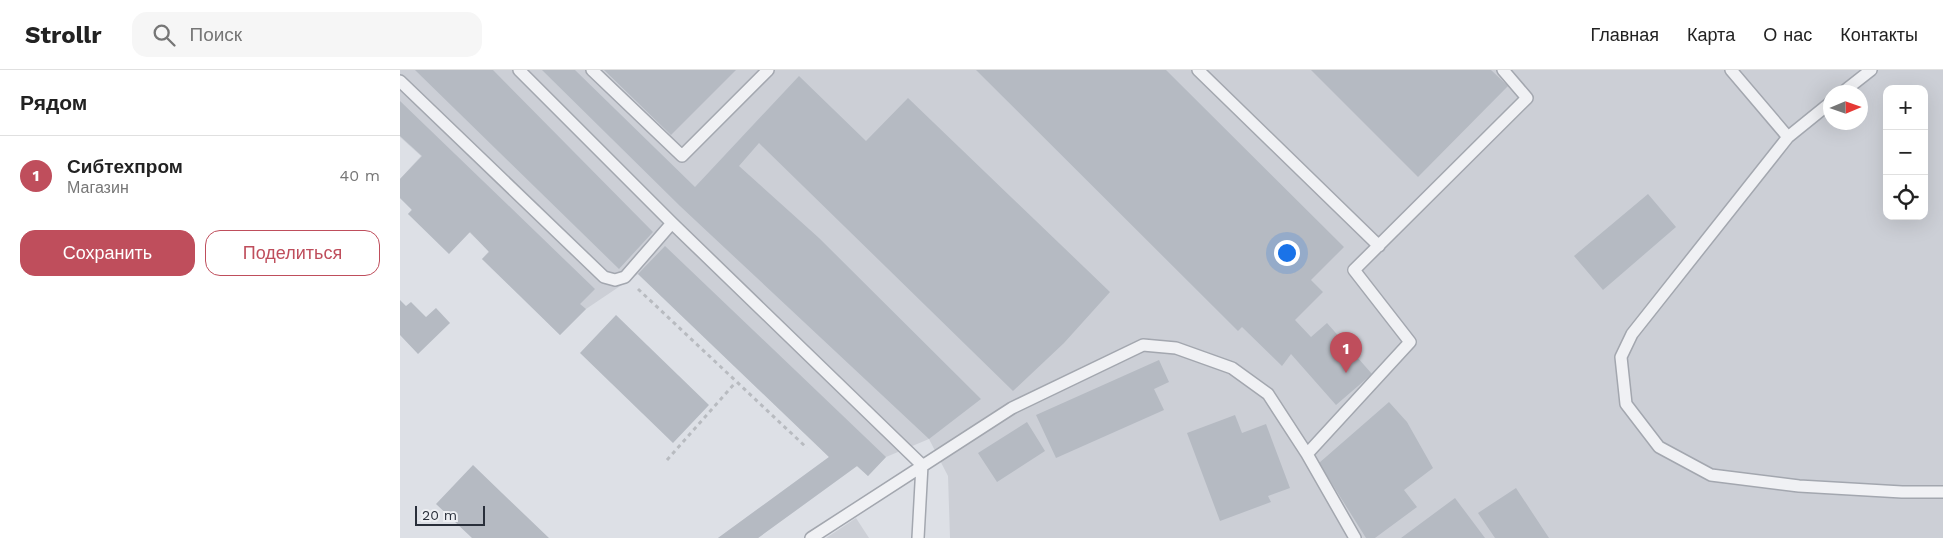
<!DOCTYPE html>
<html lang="ru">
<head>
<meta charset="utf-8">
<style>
	body { margin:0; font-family:"Work Sans",sans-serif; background:#f6f6f6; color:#222 }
	.controls { position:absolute; right:15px; top:15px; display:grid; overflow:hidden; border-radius:10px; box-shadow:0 5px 20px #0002 }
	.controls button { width:45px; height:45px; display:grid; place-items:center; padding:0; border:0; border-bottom:1px solid #e0e0e0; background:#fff; color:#222; font:25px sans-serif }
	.compass { position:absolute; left:1423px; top:15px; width:45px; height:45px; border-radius:50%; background:#fff; box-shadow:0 5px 20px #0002; rotate:88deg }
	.scale { position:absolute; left:15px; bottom:12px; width:70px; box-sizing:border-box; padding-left:5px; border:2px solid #292f3a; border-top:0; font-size:14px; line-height:18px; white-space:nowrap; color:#292f3a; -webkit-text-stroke:4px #edeff3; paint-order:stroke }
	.you { position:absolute; left:886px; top:182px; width:18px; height:18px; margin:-12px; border:4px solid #fff; border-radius:50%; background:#1a73e8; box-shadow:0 0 0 8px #1a73e833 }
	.badge { display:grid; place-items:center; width:32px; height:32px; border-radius:50%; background:#bf4e5c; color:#fff; font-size:16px; font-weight:700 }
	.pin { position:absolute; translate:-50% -41px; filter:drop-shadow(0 1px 2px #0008) }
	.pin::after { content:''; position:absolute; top:26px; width:18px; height:15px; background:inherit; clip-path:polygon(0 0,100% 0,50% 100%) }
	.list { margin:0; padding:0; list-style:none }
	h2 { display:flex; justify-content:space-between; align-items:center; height:65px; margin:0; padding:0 20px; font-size:21px }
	h2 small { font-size:16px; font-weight:400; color:#767676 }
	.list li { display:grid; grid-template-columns:32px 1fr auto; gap:15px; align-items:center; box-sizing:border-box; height:80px; padding:0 20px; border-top:1px solid #e0e0e0 }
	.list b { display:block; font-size:19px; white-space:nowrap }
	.list p { margin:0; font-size:16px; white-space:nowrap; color:#767676 }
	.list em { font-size:16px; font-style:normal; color:#767676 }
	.actions { display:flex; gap:10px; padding:15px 20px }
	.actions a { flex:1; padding:11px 0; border:1px solid #bf4e5c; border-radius:15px; text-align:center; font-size:18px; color:#bf4e5c }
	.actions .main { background:#bf4e5c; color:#fff }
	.icon { flex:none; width:28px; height:28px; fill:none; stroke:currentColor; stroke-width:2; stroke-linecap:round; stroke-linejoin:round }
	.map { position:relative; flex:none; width:1543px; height:468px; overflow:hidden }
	header { display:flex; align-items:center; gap:30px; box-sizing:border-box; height:70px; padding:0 25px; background:#fff; border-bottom:1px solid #e0e0e0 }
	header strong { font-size:24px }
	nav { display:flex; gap:28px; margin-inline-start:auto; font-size:18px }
	.search { width:350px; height:45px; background:#f6f6f6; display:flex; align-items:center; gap:12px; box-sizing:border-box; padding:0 18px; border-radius:15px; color:#767676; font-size:19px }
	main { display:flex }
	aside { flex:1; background:#fff }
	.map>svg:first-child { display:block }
</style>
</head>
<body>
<header>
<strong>Strollr</strong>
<div class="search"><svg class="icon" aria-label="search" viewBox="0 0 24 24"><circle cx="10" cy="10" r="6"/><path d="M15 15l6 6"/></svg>Поиск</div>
<nav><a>Главная</a><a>Карта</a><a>О нас</a><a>Контакты</a></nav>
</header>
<main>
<aside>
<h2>Рядом<small></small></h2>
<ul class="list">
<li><span class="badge">1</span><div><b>Сибтехпром</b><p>Магазин</p></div><em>40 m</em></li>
</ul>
<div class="actions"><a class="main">Сохранить</a><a>Поделиться</a></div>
</aside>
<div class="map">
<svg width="1543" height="468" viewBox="0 0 1543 468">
	<rect width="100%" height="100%" fill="#dde0e6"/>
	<path fill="#cccfd6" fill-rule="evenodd" d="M 0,0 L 1543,0 L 1543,468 L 550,468 L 548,406 L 529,369 L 486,387 L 468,406 L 457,396 L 358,468 L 318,468 L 429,387 L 238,204 L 186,239 L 160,265 L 82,189 L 89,181 L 70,163 L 8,144 L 12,139 L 0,128 L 0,109 L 21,86 L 0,67 ZM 1487,19 L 1524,19 L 1524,146 L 1487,146 ZM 1430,22 L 1460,22 L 1460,52 L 1430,52 Z
		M 456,448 L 469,468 L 426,468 Z"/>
	<path fill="#b5bac2" d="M 15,0 L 93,0 L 253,162 L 219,199 Z
		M 142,0 L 175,0 L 295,117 L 399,6 L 466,71 L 508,28 L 710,222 L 664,273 L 613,321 L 359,73 L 339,96 L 419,168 L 581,329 L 529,369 L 280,136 Z
		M 204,0 L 336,0 L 271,65 Z
		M 576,0 L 766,0 L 944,177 L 911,210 L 923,222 L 895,250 L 911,267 L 927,253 L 972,304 L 936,335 L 891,284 L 882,296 L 842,257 L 838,261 Z
		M 911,0 L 1091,0 L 1108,16 L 1018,107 Z
		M 0,31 L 195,219 L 180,234 L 186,239 L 160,265 L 82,189 L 89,182 L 70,162 L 49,184 L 8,144 L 12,140 L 0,128 L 0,109 L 22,86 L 0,66 Z
		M 1248,124 L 1276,157 L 1203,220 L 1174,186 Z
		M 265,176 L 486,387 L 468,406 L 457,396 L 358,468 L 318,468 L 429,387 L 238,204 Z
		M 0,230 L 6,236 L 11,232 L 26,247 L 36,238 L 50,253 L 18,284 L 0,265 Z
		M 216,245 L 309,335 L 273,373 L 180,283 Z
		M 759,290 L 769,312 L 754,319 L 764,340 L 656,388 L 636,345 Z
		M 989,332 L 1007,352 L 1033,398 L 1004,420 L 1017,437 L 975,468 L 966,468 L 919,393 Z
		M 835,345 L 842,363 L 866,354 L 890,418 L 868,426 L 871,432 L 820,451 L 787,363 Z
		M 627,352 L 645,381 L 597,412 L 578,383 Z
		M 73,395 L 102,423 L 149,468 L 72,468 L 36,434 Z
		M 1116,418 L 1149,468 L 1095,468 L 1078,443 Z
		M 1055,428 L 1085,468 L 1001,468 Z"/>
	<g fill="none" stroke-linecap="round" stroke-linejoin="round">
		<defs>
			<path id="service" d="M 119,0 L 272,153 L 522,395 L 518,468
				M 192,0 L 282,86 L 368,0
				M 798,0 L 979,176
				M 1331,0 L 1388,67
				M 0,11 L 204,207 L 215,210 L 225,207 L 272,153
				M 1443,22 L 1471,0
				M 1430,33 L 1388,67 L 1232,264 L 1221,287 L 1226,334 L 1259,377 L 1311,405 L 1399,416 L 1502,422 L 1543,422
				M 907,384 L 1010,272 L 954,200 L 1127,28 L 1103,0
				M 411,468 L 612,338 L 743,275 L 776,278 L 832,298 L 868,324 L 907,384 L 955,468"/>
		</defs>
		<use href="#service" stroke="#a3a7af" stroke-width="14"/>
		<path stroke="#b8bbc0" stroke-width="3" stroke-dasharray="4 4" stroke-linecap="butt" d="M 238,219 L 407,378
			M 267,390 L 336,312"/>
		<use href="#service" stroke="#f0f1f4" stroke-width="11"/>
	</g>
</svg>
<div class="controls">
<button>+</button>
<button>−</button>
<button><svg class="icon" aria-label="locate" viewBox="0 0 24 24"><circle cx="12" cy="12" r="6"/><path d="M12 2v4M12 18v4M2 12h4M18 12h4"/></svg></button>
</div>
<svg class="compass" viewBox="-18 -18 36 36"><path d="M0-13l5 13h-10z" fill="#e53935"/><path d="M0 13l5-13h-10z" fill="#767676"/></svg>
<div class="scale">20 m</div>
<div class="you"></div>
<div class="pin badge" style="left:946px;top:303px">1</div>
</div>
</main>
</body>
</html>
